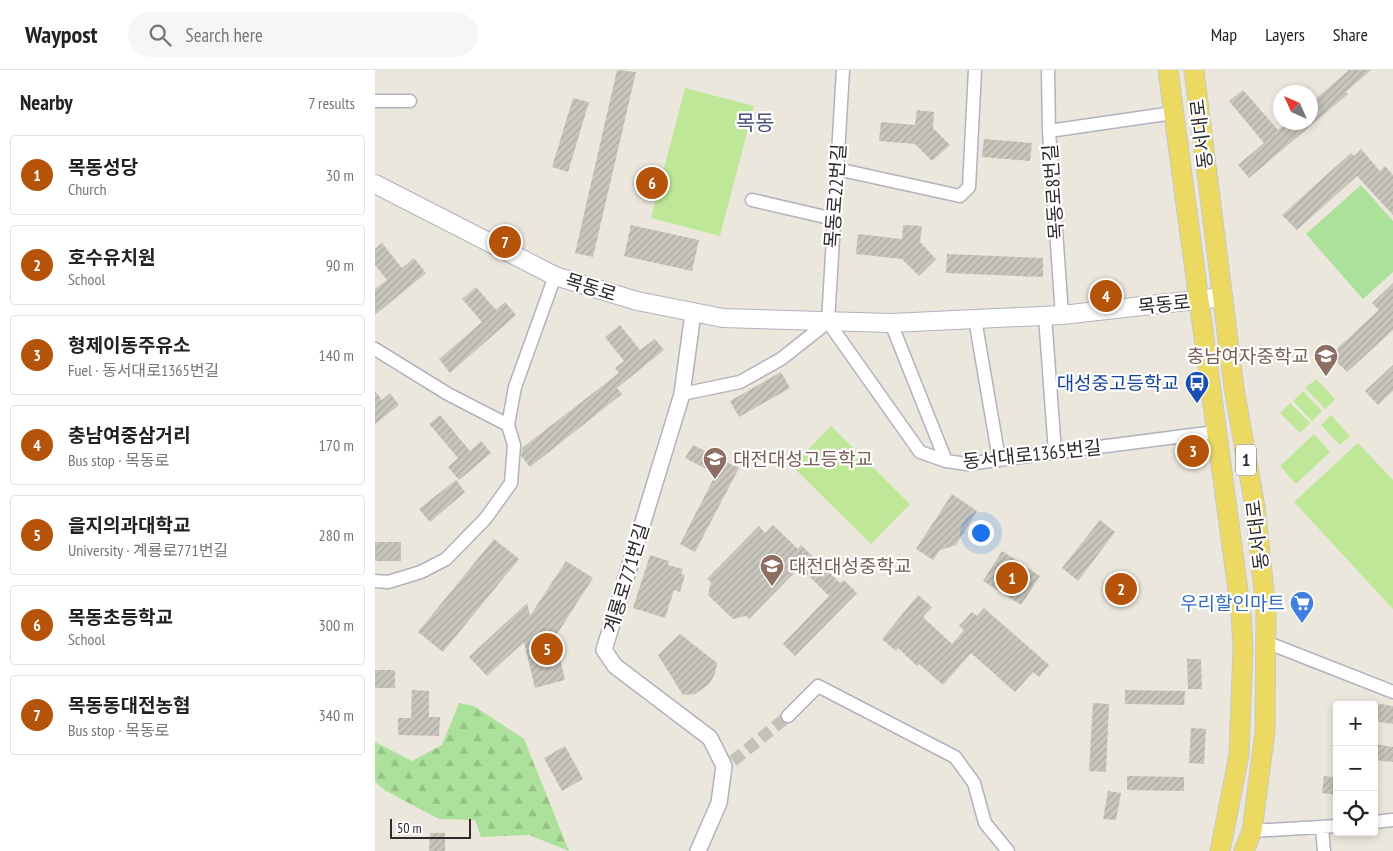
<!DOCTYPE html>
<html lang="en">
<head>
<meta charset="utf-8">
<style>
	body { margin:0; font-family:"PT Sans Narrow","Noto Sans KR",sans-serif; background:#f6f6f6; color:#222 }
	.controls { position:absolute; right:15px; bottom:15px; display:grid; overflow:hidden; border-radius:5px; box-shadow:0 2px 8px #0003 }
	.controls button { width:45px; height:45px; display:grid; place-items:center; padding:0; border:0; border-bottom:1px solid #e0e0e0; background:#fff; color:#222; font:25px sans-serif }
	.compass { position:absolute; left:898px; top:15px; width:45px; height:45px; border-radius:50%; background:#fff; box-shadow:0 2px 8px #0003; rotate:315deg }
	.scale { position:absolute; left:15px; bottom:12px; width:81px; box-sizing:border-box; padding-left:5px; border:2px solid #2b2b2b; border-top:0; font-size:14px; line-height:18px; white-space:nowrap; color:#2b2b2b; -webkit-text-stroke:4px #fff; paint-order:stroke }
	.you { position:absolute; left:605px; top:462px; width:18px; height:18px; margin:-12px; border:4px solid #fff; border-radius:50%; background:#1a73e8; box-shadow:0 0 0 8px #1a73e833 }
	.badge { display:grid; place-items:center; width:32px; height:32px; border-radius:50%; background:#b45309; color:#fff; font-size:16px; font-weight:700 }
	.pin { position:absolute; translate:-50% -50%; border:2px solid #fff; box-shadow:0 1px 5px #0006 }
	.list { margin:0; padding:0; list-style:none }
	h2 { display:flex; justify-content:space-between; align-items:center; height:65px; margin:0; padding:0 20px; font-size:21px }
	h2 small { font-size:16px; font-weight:400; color:#767676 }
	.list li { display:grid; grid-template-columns:32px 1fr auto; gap:15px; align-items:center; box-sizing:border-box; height:80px; margin:0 10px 10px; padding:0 10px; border:1px solid #e0e0e0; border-radius:5px }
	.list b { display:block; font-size:19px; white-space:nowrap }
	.list p { margin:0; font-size:16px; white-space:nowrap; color:#767676 }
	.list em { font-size:16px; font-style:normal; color:#767676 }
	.icon { flex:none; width:28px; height:28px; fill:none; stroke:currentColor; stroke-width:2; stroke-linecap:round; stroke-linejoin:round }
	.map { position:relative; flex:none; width:1018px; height:781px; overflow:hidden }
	header { display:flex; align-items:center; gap:30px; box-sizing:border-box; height:70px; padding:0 25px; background:#fff; border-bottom:1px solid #e0e0e0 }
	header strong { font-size:24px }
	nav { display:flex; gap:28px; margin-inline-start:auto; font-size:18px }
	.search { width:350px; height:45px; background:#f6f6f6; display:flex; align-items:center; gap:12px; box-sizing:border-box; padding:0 18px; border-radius:28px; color:#767676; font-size:19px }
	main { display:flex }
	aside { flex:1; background:#fff }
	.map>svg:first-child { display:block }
</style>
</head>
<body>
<header>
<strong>Waypost</strong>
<div class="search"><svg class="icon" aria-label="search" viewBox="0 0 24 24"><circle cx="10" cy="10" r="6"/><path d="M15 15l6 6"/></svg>Search here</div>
<nav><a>Map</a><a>Layers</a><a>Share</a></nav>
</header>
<main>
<aside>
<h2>Nearby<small>7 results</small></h2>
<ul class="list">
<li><span class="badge">1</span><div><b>목동성당</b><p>Church</p></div><em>30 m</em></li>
<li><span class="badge">2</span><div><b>호수유치원</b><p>School</p></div><em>90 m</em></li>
<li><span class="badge">3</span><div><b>형제이동주유소</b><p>Fuel · 동서대로1365번길</p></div><em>140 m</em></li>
<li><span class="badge">4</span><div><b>충남여중삼거리</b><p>Bus stop · 목동로</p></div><em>170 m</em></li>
<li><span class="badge">5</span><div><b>을지의과대학교</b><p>University · 계룡로771번길</p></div><em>280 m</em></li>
<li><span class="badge">6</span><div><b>목동초등학교</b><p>School</p></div><em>300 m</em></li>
<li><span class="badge">7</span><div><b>목동동대전농협</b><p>Bus stop · 목동로</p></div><em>340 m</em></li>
</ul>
</aside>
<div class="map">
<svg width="1018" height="781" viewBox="0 0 1018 781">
	<defs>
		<pattern id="forest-firs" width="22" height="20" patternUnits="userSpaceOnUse" patternTransform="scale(1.25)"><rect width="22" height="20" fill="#ace19b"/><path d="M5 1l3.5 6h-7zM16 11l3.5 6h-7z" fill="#94c186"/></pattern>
		<pattern id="building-hatch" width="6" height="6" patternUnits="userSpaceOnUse" patternTransform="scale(1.25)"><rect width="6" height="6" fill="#c8c5bc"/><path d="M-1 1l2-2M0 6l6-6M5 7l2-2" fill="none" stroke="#aca9a2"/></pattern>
	</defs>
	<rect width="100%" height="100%" fill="#ece7dd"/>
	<path fill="url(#forest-firs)" d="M 84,633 L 99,636 L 149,669 L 194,781 L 154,765 L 106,767 L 100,750 L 64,749 L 11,721 L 0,712 L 0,672 L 37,691 L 67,675 Z"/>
	<path fill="#ace19b" d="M 986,115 L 1018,151 L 1018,202 L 988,229 L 931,164 Z"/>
	<path fill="#bee897" d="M 310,18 L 379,36 L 345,166 L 276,148 Z
		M 941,309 L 960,329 L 950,339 L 930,318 Z
		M 928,321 L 947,341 L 937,351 L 918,331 Z
		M 915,333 L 935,353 L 925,363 L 905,343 Z
		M 956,345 L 975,366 L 965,375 L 946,355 Z
		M 456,356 L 535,434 L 496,474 L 417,396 Z
		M 939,364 L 955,382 L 921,414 L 905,396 Z
		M 983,373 L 1018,410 L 1018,539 L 919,432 Z"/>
	<path fill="url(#building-hatch)" d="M 242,0 L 261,2 L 218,187 L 200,183 Z
		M 974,0 L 996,0 L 971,22 L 973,24 L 874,108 L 863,95 L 889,73 L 854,31 L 868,20 L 903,60 L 912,52 L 936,52 L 936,33 Z
		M 198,28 L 214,32 L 193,102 L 177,97 Z
		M 542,40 L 559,42 L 558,58 L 575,75 L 557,91 L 540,74 L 504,71 L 506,52 L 540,55 Z
		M 609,69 L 657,73 L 655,91 L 607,87 Z
		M 986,79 L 1005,101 L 1010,96 L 1018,105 L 1018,145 L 982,106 L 922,160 L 907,145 L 976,83 L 979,86 Z
		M 256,155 L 324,170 L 317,201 L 249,186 Z
		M 528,155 L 547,156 L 545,172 L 561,189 L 544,206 L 527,189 L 481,184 L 483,164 L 527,169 Z
		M 7,173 L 27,198 L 39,188 L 51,203 L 0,245 L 0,219 L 12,210 L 0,195 L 0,179 Z
		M 572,184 L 668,188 L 668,207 L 571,203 Z
		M 1018,213 L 1018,260 L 972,302 L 955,285 L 1004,240 L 997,233 Z
		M 101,217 L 121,240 L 130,232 L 141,245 L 75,303 L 64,289 L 107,252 L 87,229 Z
		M 245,255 L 265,280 L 280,269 L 289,280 L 242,318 L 247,324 L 155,397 L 146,386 L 147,378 L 244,303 L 240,298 L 249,291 L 230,267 Z
		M 1018,295 L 1018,321 L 1003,335 L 990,321 Z
		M 406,302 L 415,318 L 364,347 L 355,331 Z
		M 0,321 L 7,330 L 15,323 L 24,335 L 0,354 Z
		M 65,345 L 95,381 L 106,371 L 116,383 L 84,410 L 73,397 L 83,388 L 54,354 Z
		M 318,375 L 364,398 L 320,482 L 305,474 L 341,404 L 310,388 Z
		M 81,410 L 90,422 L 55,452 L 44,439 Z
		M 577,424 L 602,441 L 581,475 L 565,480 L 558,490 L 541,479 Z
		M 725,450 L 740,462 L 703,511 L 687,498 Z
		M 398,455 L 423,479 L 426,475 L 465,513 L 469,510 L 482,523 L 420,586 L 408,574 L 454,526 L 425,497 L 374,549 L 371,546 L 358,549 L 333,525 L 336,512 L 332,509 L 384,456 L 390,463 Z
		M 119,469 L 144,489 L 68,582 L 43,562 Z
		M 0,472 L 26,472 L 26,491 L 0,491 Z
		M 627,481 L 665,506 L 646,535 L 608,511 Z
		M 275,485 L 294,491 L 293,495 L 308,499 L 306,504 L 310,505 L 305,522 L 299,520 L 290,548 L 258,538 Z
		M 191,491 L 218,508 L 180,567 L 190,610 L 160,618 L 149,572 L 112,606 L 94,587 L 152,533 L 155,546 Z
		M 543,525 L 557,537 L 548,547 L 577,574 L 589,560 L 584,556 L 597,542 L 602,546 L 609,538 L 674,595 L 664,607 L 658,602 L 640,622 L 596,583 L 568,615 L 544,594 L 542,596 L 523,578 L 521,581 L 507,569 Z
		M 305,564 L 342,593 L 340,604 L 334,614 L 320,624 L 308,625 L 283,585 Z
		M 812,589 L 826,589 L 827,619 L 813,619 Z
		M 0,600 L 20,600 L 20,618 L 0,618 Z
		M 37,620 L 54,621 L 54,647 L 65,647 L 64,666 L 23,665 L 23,648 L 36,648 Z
		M 750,620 L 810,621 L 809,635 L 750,634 Z
		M 718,633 L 734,634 L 731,702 L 714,701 Z
		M 999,633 L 1018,636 L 1018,654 L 999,651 Z
		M 816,658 L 831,659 L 829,694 L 814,693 Z
		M 999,674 L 1018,677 L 1018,692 L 999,690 Z
		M 190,676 L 208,709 L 187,721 L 169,688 Z
		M 752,706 L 809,707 L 809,721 L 752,720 Z
		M 949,706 L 962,708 L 962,725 L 947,723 Z
		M 733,721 L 746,723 L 741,750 L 728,749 Z
		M 55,763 L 70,763 L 70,781 L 54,781 Z"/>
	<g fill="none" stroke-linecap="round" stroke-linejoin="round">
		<path stroke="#c5c1b9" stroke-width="12" stroke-dasharray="12 6" stroke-linecap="butt" d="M 358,691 L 413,646"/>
		<defs>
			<path id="minor" d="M 673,0 L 674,61 L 687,245
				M 0,31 L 35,31
				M 674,61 L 798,43
				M 462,99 L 585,126 L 594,117 L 600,0
				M 377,130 L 459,149
				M 670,246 L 680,382
				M 600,249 L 624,389
				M 453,252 L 545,382 L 571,391 L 592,394 L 840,362
				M 453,252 L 468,0
				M 516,253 L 571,391
				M 0,279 L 73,324 L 133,355
				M 307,324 L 365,312 L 406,289 L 453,252
				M 0,511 L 13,512 L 46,502 L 71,489 L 111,448 L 136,413 L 139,375 L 133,355 L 140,317 L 180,206
				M 891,572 L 1018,622
				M 413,646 L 443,616 L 580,687 L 599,713 L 610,753 L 633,781
				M 999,752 L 1018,750
				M 947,758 L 949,781
				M 877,761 L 962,756"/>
			<path id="tertiary" d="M 318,243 L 307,324 L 229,580 L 240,596 L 335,668 L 349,696 L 344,733 L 323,781"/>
			<path id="secondary" d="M 0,114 L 180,206 L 262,231 L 348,248 L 516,253 L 687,245 L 848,227"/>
			<path id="primary" d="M 793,0 L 866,543 L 868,578 L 864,685 L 845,781
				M 819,0 L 859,318 L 880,437 L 891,540 L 890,662 L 877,761 L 869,781"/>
		</defs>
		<use href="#minor" stroke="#b1b2be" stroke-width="15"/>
		<use href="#tertiary" stroke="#b1b2be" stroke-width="18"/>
		<use href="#secondary" stroke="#b1b2be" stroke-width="20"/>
		<use href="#primary" stroke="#c8c8c8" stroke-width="21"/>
		<use href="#minor" stroke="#fff" stroke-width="12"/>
		<use href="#tertiary" stroke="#fff" stroke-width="15"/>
		<use href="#secondary" stroke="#fff" stroke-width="18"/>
		<use href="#primary" stroke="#ecd962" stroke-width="19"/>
	</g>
	<defs>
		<symbol id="school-pin" viewBox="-11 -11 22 30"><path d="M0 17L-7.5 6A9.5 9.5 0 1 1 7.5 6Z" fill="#8d6e63" stroke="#fff"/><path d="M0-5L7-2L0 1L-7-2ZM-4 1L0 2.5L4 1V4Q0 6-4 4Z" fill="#fff"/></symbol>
		<symbol id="bus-pin" viewBox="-11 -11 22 30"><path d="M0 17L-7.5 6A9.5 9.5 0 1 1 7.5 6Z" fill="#1a4fb4" stroke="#fff"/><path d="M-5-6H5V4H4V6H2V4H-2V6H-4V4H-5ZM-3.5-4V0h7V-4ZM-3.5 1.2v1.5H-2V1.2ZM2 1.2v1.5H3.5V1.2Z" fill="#fff"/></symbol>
		<symbol id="supermarket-pin" viewBox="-11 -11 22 30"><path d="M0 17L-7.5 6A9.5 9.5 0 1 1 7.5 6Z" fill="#3f7fe0" stroke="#fff"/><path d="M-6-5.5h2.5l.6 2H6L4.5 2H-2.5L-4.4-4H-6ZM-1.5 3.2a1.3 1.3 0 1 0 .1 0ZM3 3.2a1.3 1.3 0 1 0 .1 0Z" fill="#fff"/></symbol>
	</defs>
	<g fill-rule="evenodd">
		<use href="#school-pin" x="937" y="272" width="28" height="38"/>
		<use href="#bus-pin" x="808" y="299" width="28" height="38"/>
		<use href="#school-pin" x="326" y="375" width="28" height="38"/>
		<use href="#school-pin" x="383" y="482" width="28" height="38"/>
		<use href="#supermarket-pin" x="913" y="519" width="28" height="38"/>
	</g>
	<g text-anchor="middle" stroke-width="4.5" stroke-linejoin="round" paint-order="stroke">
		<rect fill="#fff" stroke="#6b6b6b" stroke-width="1" x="861" y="374.5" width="20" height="31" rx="4"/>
		<g font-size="18" font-weight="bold" fill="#2b2b2b">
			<text x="871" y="396">1</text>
		</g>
		<g font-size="19" fill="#2b2b2b" stroke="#fff">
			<text transform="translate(826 64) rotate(-97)" y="7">동서대로</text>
			<text transform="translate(678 122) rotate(-94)" y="7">목동로8번길</text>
			<text transform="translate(460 126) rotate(-86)" y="7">목동로22번길</text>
			<text transform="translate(216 217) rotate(17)" y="7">목동로</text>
			<text transform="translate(789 234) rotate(-6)" y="7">목동로</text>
			<text transform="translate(657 384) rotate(-6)" y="7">동서대로1365번길</text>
			<text transform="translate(882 465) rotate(-97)" y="7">동서대로</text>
			<text transform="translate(251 508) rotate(-73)" y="7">계룡로771번길</text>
		</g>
		<g font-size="19" fill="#785e54" stroke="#fff" text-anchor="start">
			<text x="934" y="293" text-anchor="end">충남여자중학교</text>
			<text x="358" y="396">대전대성고등학교</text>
			<text x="414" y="503">대전대성중학교</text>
		</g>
		<g font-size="19" fill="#164399" stroke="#fff" text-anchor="end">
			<text x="804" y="320">대성중고등학교</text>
		</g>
		<g font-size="19" fill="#366cbe" stroke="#fff" text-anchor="end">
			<text x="910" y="540">우리할인마트</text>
		</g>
		<g font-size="21" fill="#4c507a" stroke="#fff">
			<text x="380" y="60">목동</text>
		</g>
	</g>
</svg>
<div class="controls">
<button>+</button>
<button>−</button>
<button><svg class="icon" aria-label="locate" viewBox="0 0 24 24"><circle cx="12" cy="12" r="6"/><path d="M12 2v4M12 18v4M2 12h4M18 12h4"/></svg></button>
</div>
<svg class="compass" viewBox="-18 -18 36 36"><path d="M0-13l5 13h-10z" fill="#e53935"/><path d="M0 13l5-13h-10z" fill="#767676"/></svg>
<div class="scale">50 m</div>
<div class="you"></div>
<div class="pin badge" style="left:637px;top:508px">1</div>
<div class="pin badge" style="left:746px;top:519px">2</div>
<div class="pin badge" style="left:818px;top:381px">3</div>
<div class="pin badge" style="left:731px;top:226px">4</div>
<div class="pin badge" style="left:172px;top:579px">5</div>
<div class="pin badge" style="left:277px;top:113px">6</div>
<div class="pin badge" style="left:130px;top:172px">7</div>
</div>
</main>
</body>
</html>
